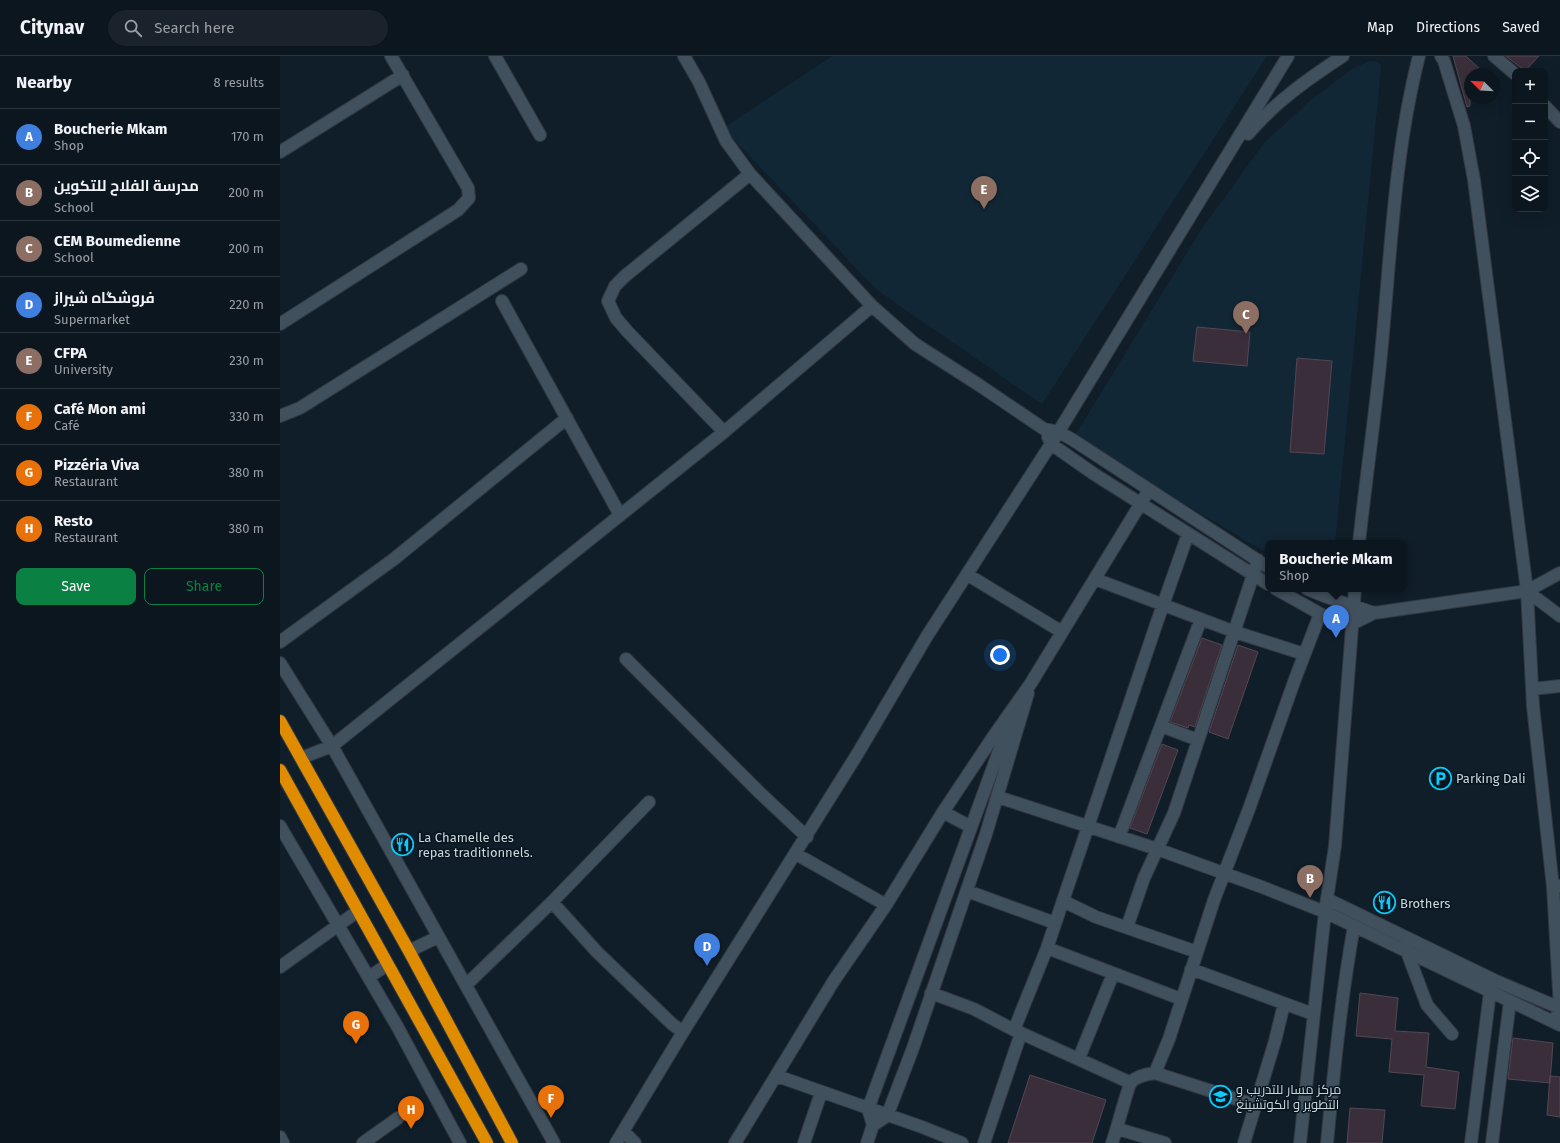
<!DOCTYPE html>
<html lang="en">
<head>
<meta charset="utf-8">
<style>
	body { margin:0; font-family:"Fira Sans",Cairo,sans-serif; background:#1a232c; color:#f1f3f6 }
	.controls { position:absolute; right:12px; top:12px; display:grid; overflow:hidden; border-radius:8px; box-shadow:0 4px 16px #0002 }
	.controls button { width:36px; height:36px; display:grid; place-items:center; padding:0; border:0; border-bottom:1px solid #2c353d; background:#0c161f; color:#f1f3f6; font:20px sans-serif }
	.compass { position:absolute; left:1184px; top:12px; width:36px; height:36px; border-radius:50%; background:#0c161f; box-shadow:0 4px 16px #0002; rotate:294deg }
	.you { position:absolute; left:720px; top:599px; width:14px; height:14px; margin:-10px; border:3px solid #fff; border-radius:50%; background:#1a73e8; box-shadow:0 0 0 6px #1a73e833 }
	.badge { display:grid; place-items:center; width:26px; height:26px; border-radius:50%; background:#0b8043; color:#fff; font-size:13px; font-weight:700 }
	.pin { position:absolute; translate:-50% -33px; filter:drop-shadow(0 1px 2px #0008) }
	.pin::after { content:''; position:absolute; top:21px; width:14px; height:12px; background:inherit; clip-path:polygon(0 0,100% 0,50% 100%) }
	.popup { position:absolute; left:985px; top:484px; width:142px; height:52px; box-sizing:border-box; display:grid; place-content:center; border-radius:8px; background:#0c161f; filter:drop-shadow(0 1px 3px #0005); font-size:13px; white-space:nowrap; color:#9a9fa4 }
	.popup b { font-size:15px; color:#f1f3f6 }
	.popup::after { content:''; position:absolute; left:50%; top:100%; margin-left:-8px; border:8px solid transparent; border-top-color:#0c161f }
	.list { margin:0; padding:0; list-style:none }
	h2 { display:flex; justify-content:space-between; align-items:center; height:52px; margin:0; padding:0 16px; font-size:17px }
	h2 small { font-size:13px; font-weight:400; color:#9a9fa4 }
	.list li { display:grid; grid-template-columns:26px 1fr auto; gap:12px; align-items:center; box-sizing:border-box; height:56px; padding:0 16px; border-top:1px solid #2c353d }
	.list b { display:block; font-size:15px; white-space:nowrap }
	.list p { margin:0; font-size:13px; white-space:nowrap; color:#9a9fa4 }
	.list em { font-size:13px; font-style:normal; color:#9a9fa4 }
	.actions { display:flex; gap:8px; padding:12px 16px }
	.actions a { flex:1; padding:9px 0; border:1px solid #0b8043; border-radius:8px; text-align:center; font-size:14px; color:#0b8043 }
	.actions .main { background:#0b8043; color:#fff }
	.icon { flex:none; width:22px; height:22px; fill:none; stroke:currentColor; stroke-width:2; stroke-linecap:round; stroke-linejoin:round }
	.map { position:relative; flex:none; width:1280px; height:1087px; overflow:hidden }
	header { display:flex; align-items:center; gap:24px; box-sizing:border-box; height:56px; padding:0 20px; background:#0c161f; border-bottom:1px solid #2c353d }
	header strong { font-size:19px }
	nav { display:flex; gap:22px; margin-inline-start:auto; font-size:14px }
	.search { width:280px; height:36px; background:#1a232c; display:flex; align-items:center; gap:10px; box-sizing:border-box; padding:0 14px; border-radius:22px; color:#9a9fa4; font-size:15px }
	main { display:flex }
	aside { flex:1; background:#0c161f }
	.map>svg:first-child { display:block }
</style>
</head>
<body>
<header>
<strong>Citynav</strong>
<div class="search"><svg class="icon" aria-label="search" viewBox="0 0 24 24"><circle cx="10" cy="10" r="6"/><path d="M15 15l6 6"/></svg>Search here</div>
<nav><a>Map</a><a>Directions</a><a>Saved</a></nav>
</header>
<main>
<aside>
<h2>Nearby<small>8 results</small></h2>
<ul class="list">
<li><span class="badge" style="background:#3f7fe0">A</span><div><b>Boucherie Mkam</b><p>Shop</p></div><em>170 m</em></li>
<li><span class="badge" style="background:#8d6e63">B</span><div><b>مدرسة الفلاح للتكوين</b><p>School</p></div><em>200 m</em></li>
<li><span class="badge" style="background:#8d6e63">C</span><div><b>CEM Boumedienne</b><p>School</p></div><em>200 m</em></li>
<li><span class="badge" style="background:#3f7fe0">D</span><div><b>فروشگاه شيراز</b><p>Supermarket</p></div><em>220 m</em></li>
<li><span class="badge" style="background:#8d6e63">E</span><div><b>CFPA</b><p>University</p></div><em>230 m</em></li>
<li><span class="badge" style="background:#e8710a">F</span><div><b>Café Mon ami</b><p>Café</p></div><em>330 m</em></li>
<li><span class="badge" style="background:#e8710a">G</span><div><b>Pizzéria Viva</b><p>Restaurant</p></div><em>380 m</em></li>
<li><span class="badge" style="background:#e8710a">H</span><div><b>Resto</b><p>Restaurant</p></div><em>380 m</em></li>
</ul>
<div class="actions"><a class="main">Save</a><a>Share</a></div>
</aside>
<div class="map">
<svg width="1280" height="1087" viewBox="0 0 1280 1087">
	<rect width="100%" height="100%" fill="#101e29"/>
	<path fill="#122736" d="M 553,0 L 987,0 L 762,348 L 597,234 L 443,72 Z
		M 1089,5 L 1099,6 L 1101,12 L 1055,487 L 988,487 L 988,498 L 794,381 L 921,174 L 984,87 L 1031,44 L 1072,13 Z"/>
	<path fill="#3b2e3b" stroke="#544653" d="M 1173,0 L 1186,0 L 1205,18 L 1190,18 L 1190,50 L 1187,51 Z
		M 1226,0 L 1259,0 L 1245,15 Z
		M 917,271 L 970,276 L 967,310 L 913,305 Z
		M 1017,302 L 1052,305 L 1044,398 L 1010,396 Z
		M 922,582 L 942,589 L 915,671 L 909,669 L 908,672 L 890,666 Z
		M 958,589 L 978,596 L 948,683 L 929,676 Z
		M 882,688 L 898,694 L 867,778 L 850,772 Z
		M 1080,937 L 1118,942 L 1115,975 L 1149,977 L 1146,1011 L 1179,1016 L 1175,1053 L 1141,1050 L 1144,1019 L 1109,1016 L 1112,983 L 1076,980 Z
		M 1233,982 L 1273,987 L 1270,1027 L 1228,1023 Z
		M 750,1019 L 826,1044 L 812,1087 L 728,1087 Z
		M 1270,1020 L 1280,1021 L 1280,1061 L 1267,1059 Z
		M 1070,1052 L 1105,1054 L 1102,1087 L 1067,1087 Z"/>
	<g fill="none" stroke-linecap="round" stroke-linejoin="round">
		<defs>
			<path id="minor" d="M 215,0 L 260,79
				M 404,0 L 419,26 L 446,85 L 470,118 L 592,250 L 635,288 L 699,329 L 764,373 L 779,376 L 793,384 L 988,511
				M 1161,0 L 1164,5 L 1184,70 L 1194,124 L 1247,535 L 1253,650 L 1273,831
				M 1214,0 L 1235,18
				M 1265,50 L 1280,66
				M 968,78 C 995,46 1028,23 1063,0
				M 0,96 L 123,19
				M 222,245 L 340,459
				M 0,268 L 178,154 L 189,142 L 188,132 L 111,0
				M 0,360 L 20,352 L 241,213
				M 444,376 L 347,275 L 336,262 L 328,245 L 335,230 L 345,220 L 470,118
				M 768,381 L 771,388 L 814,418 L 988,528
				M 1079,487 C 1086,421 1096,355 1102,288 C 1111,192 1115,94 1139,0
				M 688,519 L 782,576
				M 815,523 L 955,576 L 1024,598
				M 996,533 L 1046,561 L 1072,568 L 1094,557 L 1247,535 L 1280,517
				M 1027,533 C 1049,543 1071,549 1094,557
				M 1247,535 L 1280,560
				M 0,586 L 114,503 L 287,362
				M 346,603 L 479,736 L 527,781
				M 0,607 L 52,690 L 274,1087
				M 1252,633 L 1280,630
				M 881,670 L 918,684
				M 21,702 L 52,690 L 444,376 L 592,250
				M 718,741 L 877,793 L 982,831 L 1045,856 L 1280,969
				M 369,746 L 272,846 L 317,896 L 392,968 L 403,976
				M 663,756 L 691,771
				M 0,770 L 117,970 L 180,1087
				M 839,781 L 921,563
				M 516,798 L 606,849
				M 687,835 L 775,867
				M 1047,843 L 1216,925 L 1280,952
				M 783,845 L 816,861 L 917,896
				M 847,871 L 864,822 L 894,757 L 978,504
				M 1127,891 L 1127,896 L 1147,949 L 1172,978
				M 767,892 L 901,943
				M 129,895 L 158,881
				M 0,911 L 78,855
				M 911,913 L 1033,958
				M 89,921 L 107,909
				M 186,929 L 272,846
				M 651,937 L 694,953 L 734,974 L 851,1027
				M 1277,959 L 1280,952 L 1273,831 L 1280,830
				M 734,974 L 767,892 L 877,566 L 908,478
				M 799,1002 L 833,918
				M 875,1017 L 975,1049
				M 497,1020 L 642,1071 L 682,1087
				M 593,1069 L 607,1060 L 633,992 L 706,778 L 748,637
				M 838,1073 L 885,1087
				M 344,1076 L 355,1087
				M 0,1081 L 3,1087
				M 83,1087 L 118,1062
				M 336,1087 L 403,976 L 578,697 L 647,580 L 771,388 L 1008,0
				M 455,1087 L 553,926 L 606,849 L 663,756 L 713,681 L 751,627 L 869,434
				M 524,1087 L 541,1037
				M 587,1087 L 593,1069 L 588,1053 L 730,665
				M 704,1087 L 741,977
				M 832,1087 C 836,1077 848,1030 851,1026 C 857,1020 867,1018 875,1017 L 889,983 L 934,844 L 969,753 L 1015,623 L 1040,558
				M 964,1087 L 995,985 L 1004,948
				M 1020,1087 L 1045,856 L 1055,790 L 1075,533
				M 1047,1087 C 1054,1014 1061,942 1074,870
				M 1191,1087 L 1210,936
				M 1212,1087 L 1230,945"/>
			<path id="highway" d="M 0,665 L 129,895 L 232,1087
				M 0,714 L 207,1087"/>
		</defs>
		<use href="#minor" stroke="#313942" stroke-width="14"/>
		<use href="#highway" stroke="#313942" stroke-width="14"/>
		<use href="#minor" stroke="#41505d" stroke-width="12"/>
		<use href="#highway" stroke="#df8c00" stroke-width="12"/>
	</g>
	<defs>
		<symbol id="parking-ring" viewBox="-11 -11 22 22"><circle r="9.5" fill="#07151f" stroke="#0ecafa" stroke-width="1.5"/><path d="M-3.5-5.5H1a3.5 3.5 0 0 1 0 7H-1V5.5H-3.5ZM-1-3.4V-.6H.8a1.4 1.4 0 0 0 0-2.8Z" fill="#0ecafa"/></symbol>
		<symbol id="restaurant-ring" viewBox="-11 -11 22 22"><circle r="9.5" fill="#07151f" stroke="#0ecafa" stroke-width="1.5"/><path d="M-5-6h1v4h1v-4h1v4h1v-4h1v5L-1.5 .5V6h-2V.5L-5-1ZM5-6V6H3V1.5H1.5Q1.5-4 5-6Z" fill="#0ecafa"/></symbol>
		<symbol id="school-ring" viewBox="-11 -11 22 22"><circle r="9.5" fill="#07151f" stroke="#0ecafa" stroke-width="1.5"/><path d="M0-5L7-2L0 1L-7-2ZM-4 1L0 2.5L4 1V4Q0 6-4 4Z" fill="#0ecafa"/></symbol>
	</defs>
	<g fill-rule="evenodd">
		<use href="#parking-ring" x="1148" y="710" width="25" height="25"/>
		<use href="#restaurant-ring" x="110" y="776" width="25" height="25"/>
		<use href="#restaurant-ring" x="1092" y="834" width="25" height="25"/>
		<use href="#school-ring" x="928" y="1028" width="25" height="25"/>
	</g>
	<g text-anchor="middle" stroke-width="3" stroke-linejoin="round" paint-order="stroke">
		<g font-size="13" fill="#cbd5dc" stroke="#07151f" text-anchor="start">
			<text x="1176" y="727">Parking Dali</text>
			<text x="138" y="786">La Chamelle des<tspan x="138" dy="15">repas traditionnels.</tspan></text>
			<text x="1120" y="852">Brothers</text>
			<text x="956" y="1038">مركز مسار للتدريب و<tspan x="956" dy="15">التطوير و الكوتشينغ</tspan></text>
		</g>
	</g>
</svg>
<div class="controls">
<button>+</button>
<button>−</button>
<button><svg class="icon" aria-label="locate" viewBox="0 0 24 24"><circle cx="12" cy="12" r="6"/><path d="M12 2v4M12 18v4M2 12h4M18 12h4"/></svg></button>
<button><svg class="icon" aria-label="layers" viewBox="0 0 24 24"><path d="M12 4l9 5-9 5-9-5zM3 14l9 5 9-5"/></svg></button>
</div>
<svg class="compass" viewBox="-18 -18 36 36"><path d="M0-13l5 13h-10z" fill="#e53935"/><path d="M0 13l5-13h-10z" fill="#9a9fa4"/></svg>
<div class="you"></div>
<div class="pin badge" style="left:1056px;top:582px;background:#3f7fe0">A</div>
<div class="popup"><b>Boucherie Mkam</b>Shop</div>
<div class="pin badge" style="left:1030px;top:842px;background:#8d6e63">B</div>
<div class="pin badge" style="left:966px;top:278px;background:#8d6e63">C</div>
<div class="pin badge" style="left:427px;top:910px;background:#3f7fe0">D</div>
<div class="pin badge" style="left:704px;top:153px;background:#8d6e63">E</div>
<div class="pin badge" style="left:271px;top:1062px;background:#e8710a">F</div>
<div class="pin badge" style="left:76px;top:988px;background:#e8710a">G</div>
<div class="pin badge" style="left:131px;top:1073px;background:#e8710a">H</div>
</div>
</main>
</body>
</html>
